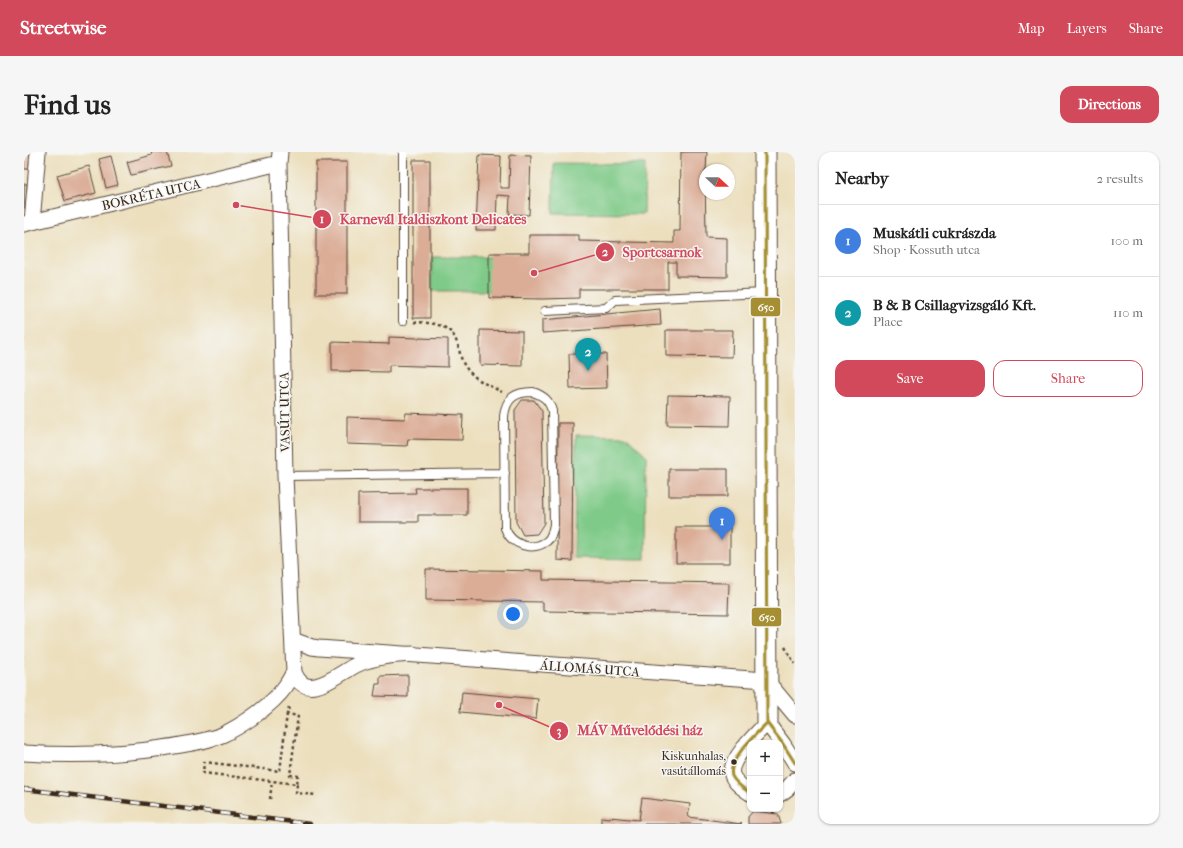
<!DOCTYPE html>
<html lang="en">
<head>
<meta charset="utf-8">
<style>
	body { margin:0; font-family:"IM FELL French Canon",serif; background:#f6f6f6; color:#222 }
	.controls { position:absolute; right:12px; bottom:12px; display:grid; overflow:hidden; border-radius:8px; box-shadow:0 1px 3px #0004 }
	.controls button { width:36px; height:36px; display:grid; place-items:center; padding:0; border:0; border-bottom:1px solid #e0e0e0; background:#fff; color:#222; font:20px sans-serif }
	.compass { position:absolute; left:675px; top:12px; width:36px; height:36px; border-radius:50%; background:#fff; box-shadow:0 1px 3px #0004; rotate:112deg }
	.you { position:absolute; left:489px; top:462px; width:14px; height:14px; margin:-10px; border:3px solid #fff; border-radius:50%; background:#1a73e8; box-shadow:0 0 0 6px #1a73e833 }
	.badge { display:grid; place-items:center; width:26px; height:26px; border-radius:50%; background:#d1495b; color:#fff; font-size:13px; font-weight:700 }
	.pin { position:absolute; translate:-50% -33px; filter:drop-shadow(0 1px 2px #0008) }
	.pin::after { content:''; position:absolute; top:21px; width:14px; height:12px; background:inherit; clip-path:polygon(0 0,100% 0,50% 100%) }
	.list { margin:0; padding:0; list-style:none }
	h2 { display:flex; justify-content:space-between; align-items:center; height:52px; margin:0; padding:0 16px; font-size:17px }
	h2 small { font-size:13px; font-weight:400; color:#767676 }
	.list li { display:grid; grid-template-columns:26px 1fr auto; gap:12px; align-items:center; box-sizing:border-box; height:72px; padding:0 16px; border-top:1px solid #e0e0e0 }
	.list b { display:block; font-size:15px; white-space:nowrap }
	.list p { margin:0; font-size:13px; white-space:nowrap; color:#767676 }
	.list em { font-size:13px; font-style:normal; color:#767676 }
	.actions { display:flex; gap:8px; padding:12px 16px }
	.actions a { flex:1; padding:9px 0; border:1px solid #d1495b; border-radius:12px; text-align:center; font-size:14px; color:#d1495b }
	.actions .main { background:#d1495b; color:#fff }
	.map { position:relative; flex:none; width:771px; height:672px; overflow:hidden; border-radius:12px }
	header { display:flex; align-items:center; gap:24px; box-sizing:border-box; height:56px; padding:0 20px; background:#d1495b; color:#fff }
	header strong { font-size:19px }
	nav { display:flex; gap:22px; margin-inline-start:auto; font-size:14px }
	.intro { display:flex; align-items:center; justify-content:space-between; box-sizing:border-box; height:96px; padding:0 24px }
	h1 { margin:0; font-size:28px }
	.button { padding:10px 18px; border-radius:12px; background:#d1495b; color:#fff; font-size:14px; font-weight:700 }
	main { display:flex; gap:24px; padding:0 24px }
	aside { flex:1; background:#fff; border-radius:12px; box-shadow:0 1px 3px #0004 }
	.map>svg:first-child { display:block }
</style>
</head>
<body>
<header>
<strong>Streetwise</strong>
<nav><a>Map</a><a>Layers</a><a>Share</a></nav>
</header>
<div class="intro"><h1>Find us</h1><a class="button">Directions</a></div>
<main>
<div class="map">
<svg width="771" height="672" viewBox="0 0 771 672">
	<rect width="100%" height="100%" fill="#f6f6f2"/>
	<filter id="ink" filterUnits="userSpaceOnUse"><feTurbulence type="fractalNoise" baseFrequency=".025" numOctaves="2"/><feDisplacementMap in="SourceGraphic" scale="8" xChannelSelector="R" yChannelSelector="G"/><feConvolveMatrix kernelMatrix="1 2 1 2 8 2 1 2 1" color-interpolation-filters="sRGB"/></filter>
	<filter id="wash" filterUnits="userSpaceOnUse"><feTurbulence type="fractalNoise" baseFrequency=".012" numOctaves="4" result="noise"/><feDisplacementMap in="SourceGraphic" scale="16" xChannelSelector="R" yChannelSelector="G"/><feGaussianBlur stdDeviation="0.9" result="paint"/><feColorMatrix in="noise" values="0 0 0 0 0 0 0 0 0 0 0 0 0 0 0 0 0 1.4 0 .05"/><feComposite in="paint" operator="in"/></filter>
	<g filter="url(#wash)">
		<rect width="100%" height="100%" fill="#ecdfbd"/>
		<path fill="#7fca88" stroke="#5d7a53" d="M 530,11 L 621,12 L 620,62 L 529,61 Z
			M 408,105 L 466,105 L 466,139 L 408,139 Z
			M 552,283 L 602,284 L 622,303 L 621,407 L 550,406 Z"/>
		<g id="blocks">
			<path fill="#dbad97" d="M 0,0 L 6,0 L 5,17 L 0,17 Z
				M 127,0 L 143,0 L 147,14 L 107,23 L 103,10 L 128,3 Z
				M 657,0 L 683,0 L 682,18 L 681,18 L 682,85 L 703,86 L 703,125 L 652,124 L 652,110 L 644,110 L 644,137 L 555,137 L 555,146 L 518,147 L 465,146 L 465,101 L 505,101 L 505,83 L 555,83 L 555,89 L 650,91 L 650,79 L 656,79 Z
				M 455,3 L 477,4 L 476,36 L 485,36 L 486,3 L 507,4 L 505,63 L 485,62 L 486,44 L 473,43 L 472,78 L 452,78 Z
				M 87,4 L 94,33 L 82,36 L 75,7 Z
				M 389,8 L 406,8 L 406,166 L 389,166 Z
				M 292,10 L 323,10 L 323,142 L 292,142 Z
				M 65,14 L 72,41 L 41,49 L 33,23 Z
				M 0,32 L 3,32 L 2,56 L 0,56 Z
				M 636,157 L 637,173 L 518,181 L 518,168 Z
				M 456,178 L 498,179 L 498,214 L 456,213 Z
				M 642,178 L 709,178 L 708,205 L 642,204 Z
				M 365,185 L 424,187 L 424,215 L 365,213 L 365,220 L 308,219 L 308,190 L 365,192 Z
				M 545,202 L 582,202 L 583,236 L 546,237 Z
				M 644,243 L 706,244 L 705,274 L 643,273 Z
				M 498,248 L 510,248 L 518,259 L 520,371 L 513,382 L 499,383 L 492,370 L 491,258 Z
				M 382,261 L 439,263 L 438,288 L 384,287 L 383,294 L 323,292 L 323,265 L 381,267 Z
				M 534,271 L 549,271 L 548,409 L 533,408 Z
				M 645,317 L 704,317 L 704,344 L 645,344 Z
				M 391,336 L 443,336 L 443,363 L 394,363 L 394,370 L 334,370 L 334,342 L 392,341 Z
				M 652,375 L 706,375 L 706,411 L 652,411 Z
				M 402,417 L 519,419 L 519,428 L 705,431 L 704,462 L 519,459 L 519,450 L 402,448 Z
				M 384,523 L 384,545 L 350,544 L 352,532 L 356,532 L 356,524 Z
				M 438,540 L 514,547 L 512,567 L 436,560 Z
				M 618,646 L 666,652 L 664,665 L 718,672 L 577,672 L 577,665 L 586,666 L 586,665 L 615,668 Z
				M 729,659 L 754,662 L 757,672 L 724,672 L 724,665 Z"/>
		</g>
	</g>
	<g filter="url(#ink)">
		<use href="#blocks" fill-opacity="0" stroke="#564536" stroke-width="1"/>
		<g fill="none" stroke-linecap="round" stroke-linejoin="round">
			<defs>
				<path id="lane" d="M 521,159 L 582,156 L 591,148 L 741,141
					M 379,169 L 379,0
					M 509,240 C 520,244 525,248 528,259 L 530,372 C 529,378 528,385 523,389 C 508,400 487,393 481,376 L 480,264 C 482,246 491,240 509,240 Z
					M 261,324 L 481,321"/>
				<path id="street" d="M 256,0 L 255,11 L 261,324 L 270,520 C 282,552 314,522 332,513 C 336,511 341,509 346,508 C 360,503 375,503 389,502
					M 8,70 L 14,0
					M 0,72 L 255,11
					M 269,488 L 288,495 L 295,496 L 742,528 L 771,563
					M 0,601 C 46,604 93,603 139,596 C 159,593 179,590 198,583 C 218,574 248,553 261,535 C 264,531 267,525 270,520
					M 726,641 C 719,636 711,631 708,623 C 704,609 733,581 743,571 L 759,592 L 771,611
					M 756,642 L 763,637 L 771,628"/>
				<path id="secondary" d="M 741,0 L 743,571"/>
			</defs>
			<use href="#lane" stroke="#564536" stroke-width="10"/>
			<use href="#street" stroke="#564536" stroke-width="17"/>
			<use href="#secondary" stroke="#564536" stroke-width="23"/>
			<path stroke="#564536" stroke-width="2.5" stroke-dasharray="3 3" stroke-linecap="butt" d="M 390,170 C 407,171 427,171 433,191 C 436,198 436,207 441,214 C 449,227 464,233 478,240
				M 761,495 L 771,512
				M 265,555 L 263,562 L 274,564 L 266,623 L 274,624 L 273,632
				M 263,562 L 256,619 L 180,610 L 179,621 L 273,632 L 272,641 L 292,643
				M 246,647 L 248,629
				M 749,661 L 750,658"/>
			<use href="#lane" stroke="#fff" stroke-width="8"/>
			<use href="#street" stroke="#fff" stroke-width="15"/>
			<use href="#secondary" stroke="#fff" stroke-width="21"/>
			<defs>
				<path id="rail" d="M 0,637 L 286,672"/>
			</defs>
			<use href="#rail" stroke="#3b2a1e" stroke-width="4.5"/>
			<use href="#rail" stroke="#f6f6f2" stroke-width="3" stroke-dasharray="9" stroke-linecap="butt"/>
			<defs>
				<path id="bus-1" d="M 741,0 L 743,571 L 759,592 L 771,611
					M 726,641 C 720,637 711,631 708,624 C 703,608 733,581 743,571"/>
			</defs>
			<use href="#bus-1" stroke="#f6f6f2" stroke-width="6"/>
			<use href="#bus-1" stroke="#a58f32" stroke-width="3"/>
		</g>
	</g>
	<circle fill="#3b2a1e" stroke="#f6f6f2" stroke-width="1.5" cx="710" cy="610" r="3.5"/>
	<g text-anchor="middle" stroke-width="3" stroke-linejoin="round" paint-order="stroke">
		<g font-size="12" fill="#3b2a1e" stroke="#f6f6f2" text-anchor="end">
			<text x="702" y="608">Kiskunhalas,<tspan x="702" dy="15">vasútállomás</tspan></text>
		</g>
		<g font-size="13" fill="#3b2a1e" stroke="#f6f6f2">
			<text transform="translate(127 42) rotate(-13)" y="5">BOKRÉTA UTCA</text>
			<text transform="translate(260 260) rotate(-91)" y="5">VASÚT UTCA</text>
			<text transform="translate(566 516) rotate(4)" y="5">ÁLLOMÁS UTCA</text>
		</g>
	</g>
	<path fill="none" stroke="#d1495b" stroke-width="1.5" d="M212 53L298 67M510 121L581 100M475 553L535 579"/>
	<g fill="#d1495b" stroke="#f6f6f2" stroke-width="1.5">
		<circle cx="212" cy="53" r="4"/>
		<circle cx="510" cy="121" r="4"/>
		<circle cx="475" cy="553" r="4"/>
		<circle cx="298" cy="67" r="10"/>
		<circle cx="581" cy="100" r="10"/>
		<circle cx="535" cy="579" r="10"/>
	</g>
	<g font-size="12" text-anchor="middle" font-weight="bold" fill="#fff">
		<text x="298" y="71">1</text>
		<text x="581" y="104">2</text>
		<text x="535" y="583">3</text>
	</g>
	<g font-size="14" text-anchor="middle" font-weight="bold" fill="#d1495b" stroke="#f6f6f2" stroke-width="3" stroke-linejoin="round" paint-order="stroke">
		<text x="409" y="72">Karnevál Italdiszkont Delicates</text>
		<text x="638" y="105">Sportcsarnok</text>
		<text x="616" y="583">MÁV Művelődési ház</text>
	</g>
	<g stroke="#f6f6f2" stroke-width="1.5">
		<rect x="726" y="145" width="31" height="20" rx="4" fill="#a58f32"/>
		<rect x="727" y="455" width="31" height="20" rx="4" fill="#a58f32"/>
	</g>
	<g font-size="11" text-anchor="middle" font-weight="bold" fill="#fff">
		<text x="742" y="159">650</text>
		<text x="743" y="469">650</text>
	</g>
</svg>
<div class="controls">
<button>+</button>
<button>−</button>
</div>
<svg class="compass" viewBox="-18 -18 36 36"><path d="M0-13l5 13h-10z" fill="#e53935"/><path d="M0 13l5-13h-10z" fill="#767676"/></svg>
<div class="you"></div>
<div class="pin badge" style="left:698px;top:388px;background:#3f7fe0">1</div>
<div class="pin badge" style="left:564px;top:219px;background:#0f9aa8">2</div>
</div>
<aside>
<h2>Nearby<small>2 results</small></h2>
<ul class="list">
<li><span class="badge" style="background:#3f7fe0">1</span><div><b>Muskátli cukrászda</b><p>Shop · Kossuth utca</p></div><em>100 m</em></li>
<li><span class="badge" style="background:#0f9aa8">2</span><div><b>B &amp; B Csillagvizsgáló Kft.</b><p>Place</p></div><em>110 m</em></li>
</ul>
<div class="actions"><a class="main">Save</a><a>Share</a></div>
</aside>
</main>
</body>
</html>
